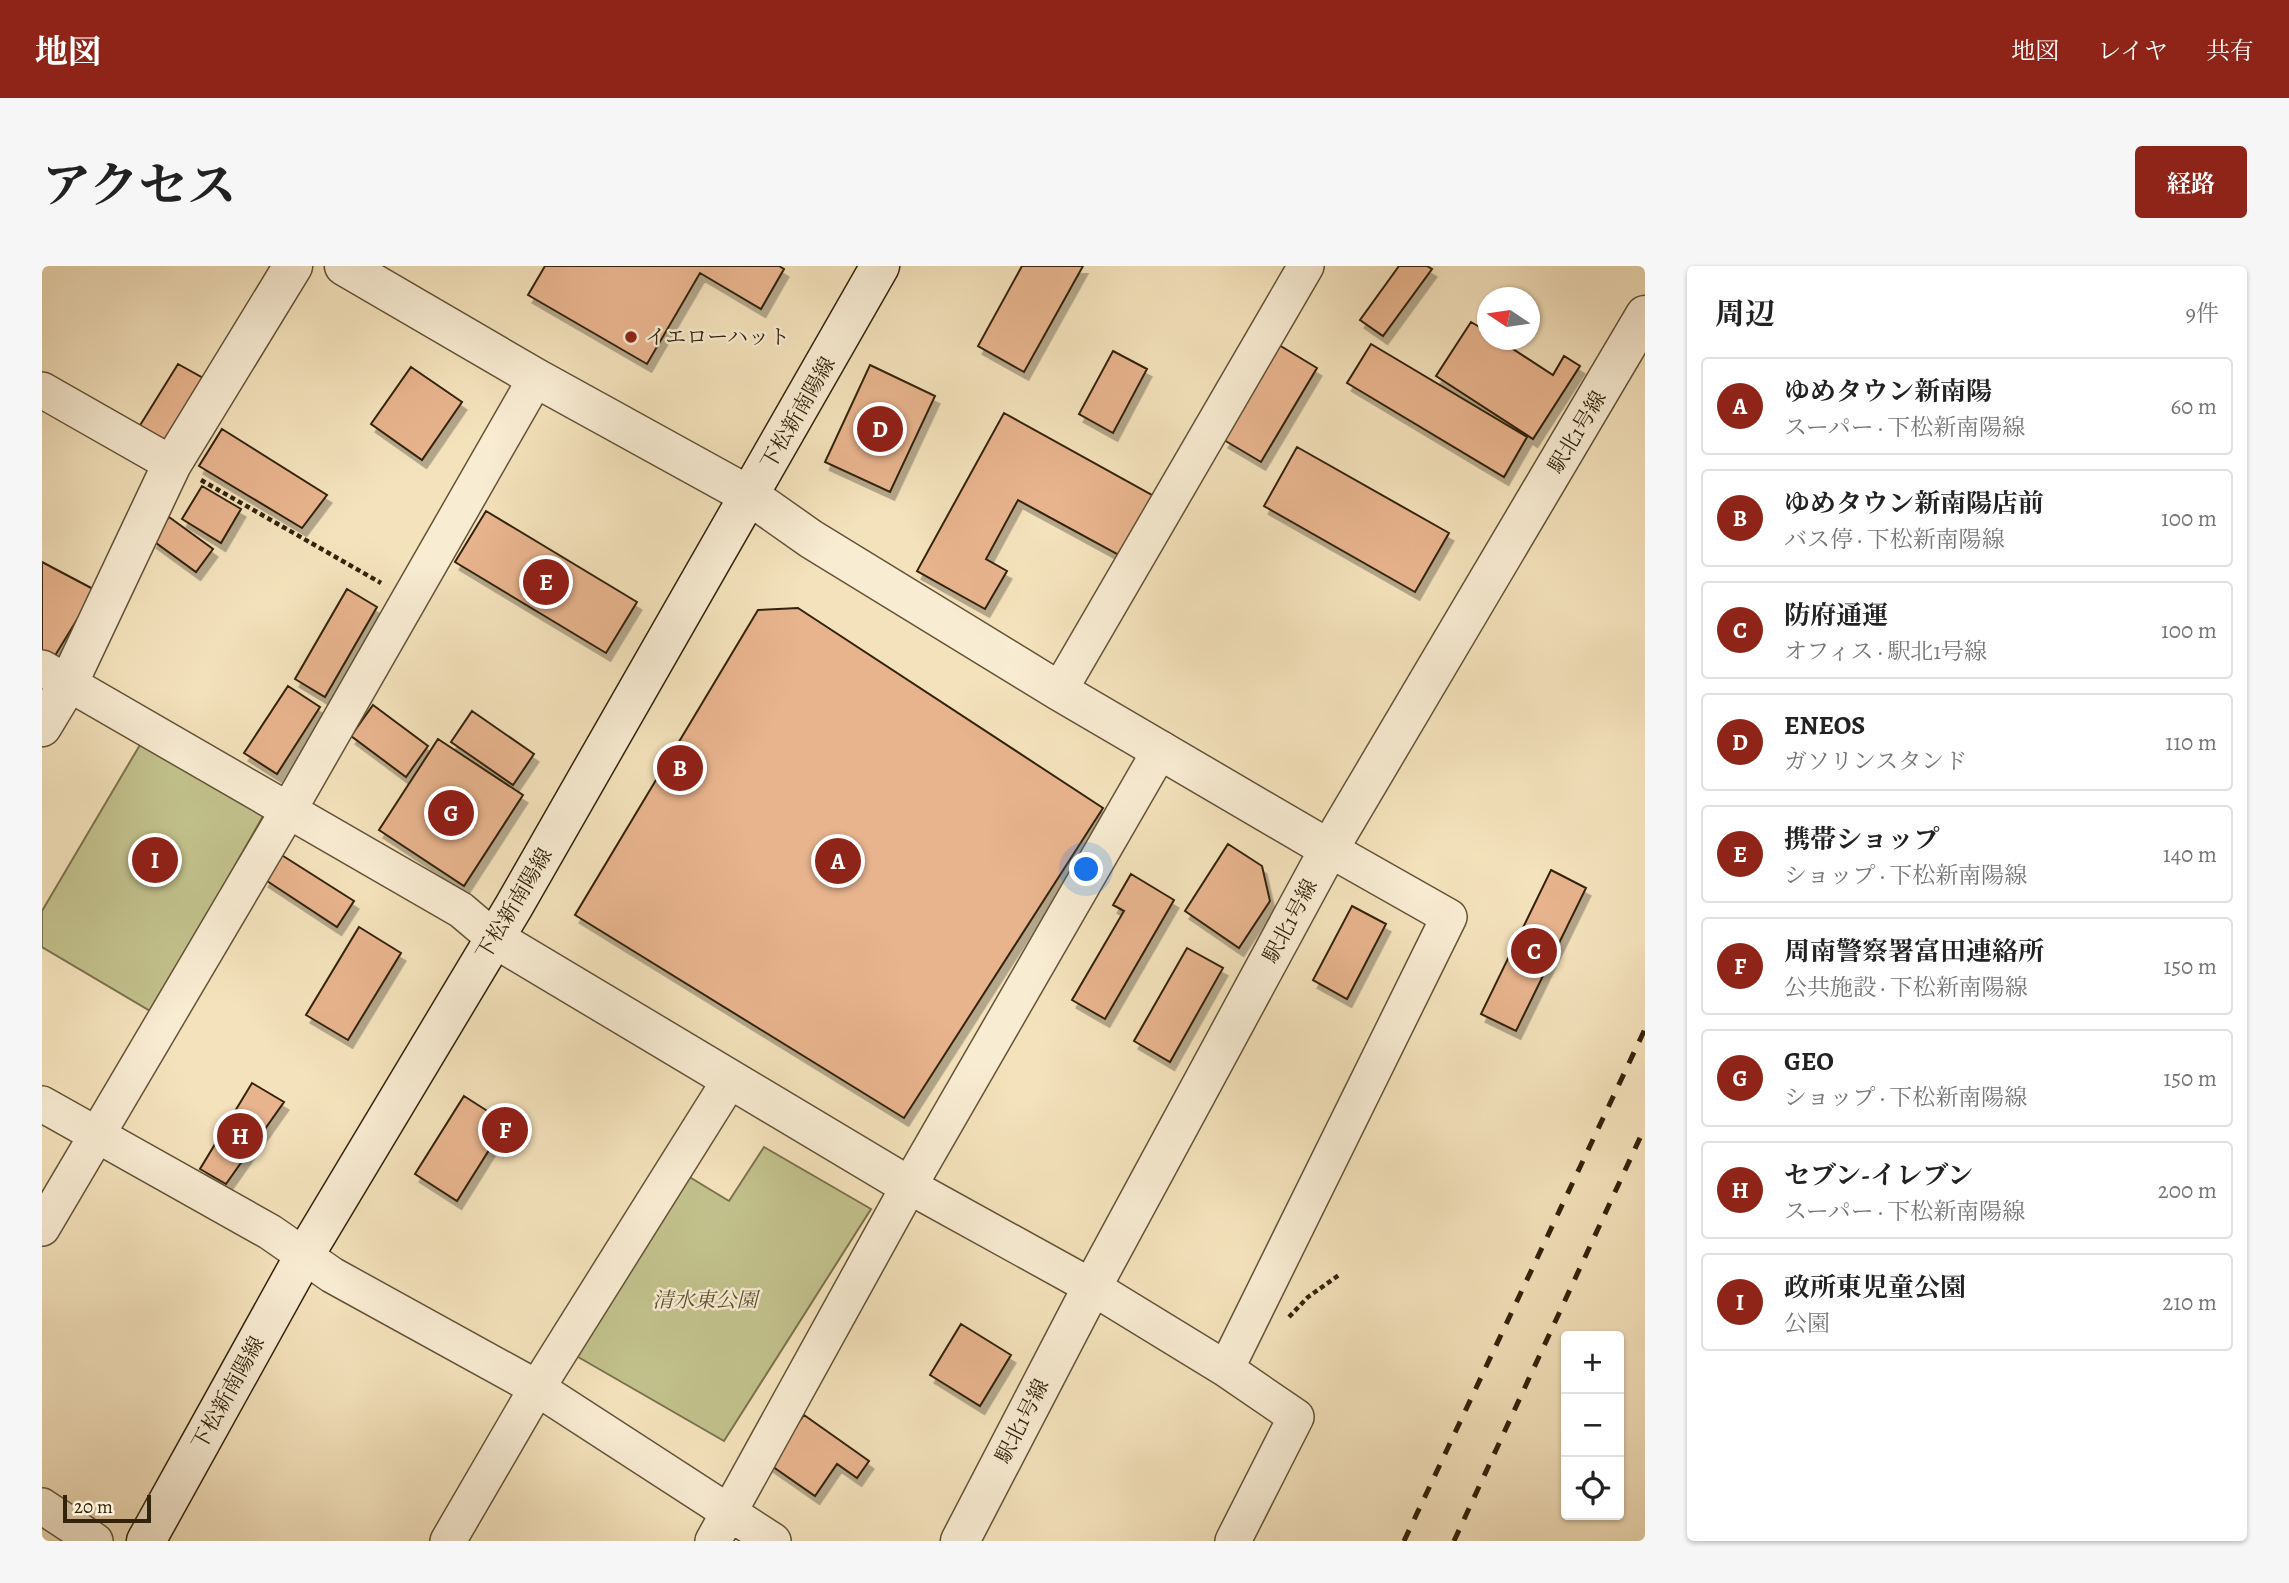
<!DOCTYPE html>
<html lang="ja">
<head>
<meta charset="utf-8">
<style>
	body { margin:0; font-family:Alegreya,"Noto Serif JP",serif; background:#f6f6f6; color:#222 }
	.controls { position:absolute; right:21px; bottom:21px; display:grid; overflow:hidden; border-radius:7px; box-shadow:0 2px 5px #0004 }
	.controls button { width:63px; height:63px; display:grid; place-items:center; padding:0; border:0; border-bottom:2px solid #e0e0e0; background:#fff; color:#222; font:35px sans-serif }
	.compass { position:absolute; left:1435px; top:21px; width:63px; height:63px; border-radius:50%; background:#fff; box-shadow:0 2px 5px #0004; rotate:283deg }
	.scale { position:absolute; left:21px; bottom:18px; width:88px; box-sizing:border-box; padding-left:7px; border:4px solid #33230b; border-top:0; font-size:19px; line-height:24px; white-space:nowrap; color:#33230b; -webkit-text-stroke:5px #f8ecd3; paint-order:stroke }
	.you { position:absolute; left:1045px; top:604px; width:24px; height:24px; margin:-18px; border:5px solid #fff; border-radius:50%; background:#1a73e8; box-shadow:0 0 0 10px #1a73e833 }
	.badge { display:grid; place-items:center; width:46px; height:46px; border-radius:50%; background:#8f2418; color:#fff; font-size:23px; font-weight:700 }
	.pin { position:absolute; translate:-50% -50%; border:4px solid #fff; box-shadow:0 2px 7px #0006 }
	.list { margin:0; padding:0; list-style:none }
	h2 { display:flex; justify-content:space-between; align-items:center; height:91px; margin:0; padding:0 28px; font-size:30px }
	h2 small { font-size:23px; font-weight:400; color:#767676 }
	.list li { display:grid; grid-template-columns:46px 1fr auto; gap:21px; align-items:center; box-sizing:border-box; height:98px; margin:0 14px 14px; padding:0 14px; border:2px solid #e0e0e0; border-radius:7px }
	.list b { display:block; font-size:26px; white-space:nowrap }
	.list p { margin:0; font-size:23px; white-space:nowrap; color:#767676 }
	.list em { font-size:23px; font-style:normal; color:#767676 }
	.icon { flex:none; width:38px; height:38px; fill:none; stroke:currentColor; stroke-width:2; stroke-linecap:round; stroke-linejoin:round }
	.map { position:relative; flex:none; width:1603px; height:1275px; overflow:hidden; border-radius:7px }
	header { display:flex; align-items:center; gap:42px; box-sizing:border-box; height:98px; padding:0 35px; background:#8f2418; color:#fff }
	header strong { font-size:33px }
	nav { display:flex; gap:38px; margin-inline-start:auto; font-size:24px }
	.intro { display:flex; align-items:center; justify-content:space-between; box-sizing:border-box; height:168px; padding:0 42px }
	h1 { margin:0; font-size:49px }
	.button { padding:18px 32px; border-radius:7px; background:#8f2418; color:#fff; font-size:24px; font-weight:700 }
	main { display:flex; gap:42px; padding:0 42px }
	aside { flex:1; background:#fff; border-radius:7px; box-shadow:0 2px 5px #0004 }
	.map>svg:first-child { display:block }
</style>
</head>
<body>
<header>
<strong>地図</strong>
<nav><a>地図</a><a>レイヤ</a><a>共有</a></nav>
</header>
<div class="intro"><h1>アクセス</h1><a class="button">経路</a></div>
<main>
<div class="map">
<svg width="1603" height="1275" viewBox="0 0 1603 1275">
	<defs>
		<filter id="shadow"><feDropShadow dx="4.5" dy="8" stdDeviation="0" flood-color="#0004"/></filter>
	</defs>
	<rect width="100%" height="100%" fill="#f4e2bc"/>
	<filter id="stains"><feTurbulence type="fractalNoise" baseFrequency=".00286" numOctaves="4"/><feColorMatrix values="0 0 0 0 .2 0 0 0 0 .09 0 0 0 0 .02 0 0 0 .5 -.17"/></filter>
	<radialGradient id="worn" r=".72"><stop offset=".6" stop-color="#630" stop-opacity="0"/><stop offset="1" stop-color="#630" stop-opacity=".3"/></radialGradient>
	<path fill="#c2c18c" stroke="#7a724c" stroke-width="2" d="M 102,472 L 225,543 L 110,746 L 0,681 L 0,645 Z
		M 722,881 L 829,943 L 682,1175 L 524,1084 L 636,904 L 687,935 Z"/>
	<path fill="#e8b48e" stroke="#33230b" stroke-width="2" filter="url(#shadow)" d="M 503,0 L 737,0 L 742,3 L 719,43 L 658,7 L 605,98 L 486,29 Z
		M 980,0 L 1041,0 L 982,106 L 936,80 Z
		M 1357,0 L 1385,0 L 1390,3 L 1341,70 L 1318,54 Z
		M 1429,56 L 1446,66 L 1446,74 L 1457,74 L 1511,109 L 1522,90 L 1538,100 L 1491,173 L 1394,110 Z
		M 1329,78 L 1485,171 L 1462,211 L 1305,117 Z
		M 1237,79 L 1275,102 L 1219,196 L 1182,174 Z
		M 1071,85 L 1105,103 L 1071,167 L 1037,148 Z
		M 136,98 L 170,117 L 129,189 L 92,169 Z
		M 828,99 L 893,130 L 848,226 L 783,196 Z
		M 369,101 L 420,136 L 380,194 L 329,158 Z
		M 962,147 L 1117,233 L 1084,293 L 976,234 L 944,293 L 965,305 L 943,343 L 875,305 Z
		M 180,163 L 285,229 L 260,262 L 157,200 Z
		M 1255,181 L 1407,267 L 1373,326 L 1222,240 Z
		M 160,220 L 199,243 L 179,277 L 140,253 Z
		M 444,245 L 595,336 L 564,387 L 413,296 Z
		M 127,251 L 171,283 L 154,306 L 110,274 Z
		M 0,296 L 53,324 L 11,393 L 0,387 Z
		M 305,323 L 335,341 L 283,431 L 253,413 Z
		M 756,342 L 1061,542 L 862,852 L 533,649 L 716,344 Z
		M 246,420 L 278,441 L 235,508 L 202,487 Z
		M 331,439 L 386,480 L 364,511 L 309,470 Z
		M 430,445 L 492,488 L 471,519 L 409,476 Z
		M 396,473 L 481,529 L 422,620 L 337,564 Z
		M 1186,578 L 1220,600 L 1228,635 L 1197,682 L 1143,645 Z
		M 238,588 L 312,635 L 295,661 L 222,613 Z
		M 1509,604 L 1544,622 L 1474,765 L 1439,748 Z
		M 1089,608 L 1132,634 L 1063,753 L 1030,734 L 1082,645 L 1071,639 Z
		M 1310,640 L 1344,658 L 1305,733 L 1271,714 Z
		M 317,661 L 359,687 L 306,774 L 264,749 Z
		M 1145,682 L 1181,702 L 1128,796 L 1092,775 Z
		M 210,817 L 242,836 L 184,918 L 158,903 Z
		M 422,830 L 464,857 L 415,935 L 373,908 Z
		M 919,1058 L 969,1089 L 938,1140 L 888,1109 Z
		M 762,1149 L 827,1195 L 815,1212 L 795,1198 L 773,1230 L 727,1198 Z"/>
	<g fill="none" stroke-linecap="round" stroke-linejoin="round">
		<defs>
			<path id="minor" d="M 0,124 L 130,198
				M 0,402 L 419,644 L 452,672
				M 1017,425 L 1264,0
				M 0,838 L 228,966 L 290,1009 L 495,1122 L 731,1275
				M 867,920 L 1050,1021 L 1184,1103 L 1254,1151 L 1191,1275
				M 0,962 L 246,545 L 494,112
				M 1184,1103 L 1407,651 L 1287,583
				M 0,1240 L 53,1275
				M 406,1275 L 495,1122 L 688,814
				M 671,1275 L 867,920 L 1119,483"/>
			<path id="tertiary" d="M 302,0 L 494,112 L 708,230 L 769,273 L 1017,425 L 1287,583
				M 0,461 L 26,418 L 130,198 L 251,0
				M 452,672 L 867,920
				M 918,1275 L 1050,1021 L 1287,583 L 1603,49"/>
			<path id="secondary" d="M 104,1275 L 262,990 L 472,640 L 838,0"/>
		</defs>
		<use href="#minor" stroke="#635337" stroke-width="38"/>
		<use href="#tertiary" stroke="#635337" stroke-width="41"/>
		<use href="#secondary" stroke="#33230b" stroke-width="41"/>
		<path stroke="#33230b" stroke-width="4.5" stroke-dasharray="5 3.5" stroke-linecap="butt" d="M 159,214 L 339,317
			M 1247,1051 L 1266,1031 L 1297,1009"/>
		<use href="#minor" stroke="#f8ecd3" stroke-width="35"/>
		<use href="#tertiary" stroke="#f8ecd3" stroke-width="38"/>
		<use href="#secondary" stroke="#f8ecd3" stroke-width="38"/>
		<path stroke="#33230b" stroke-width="5" stroke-dasharray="12 12" stroke-linecap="butt" d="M 1362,1275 L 1603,763
			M 1412,1275 L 1603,861"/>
	</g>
	<circle fill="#8f2418" stroke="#f8ecd3" stroke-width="2.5" cx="589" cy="71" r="7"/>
	<g text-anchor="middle" stroke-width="5" stroke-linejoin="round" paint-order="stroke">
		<g font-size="21" fill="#33230b" stroke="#f8ecd3" text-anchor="start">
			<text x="603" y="78">イエローハット</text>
		</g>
		<g font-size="21" fill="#33230b" stroke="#f8ecd3">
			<text transform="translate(756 147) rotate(-60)" y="7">下松新南陽線</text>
			<text transform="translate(1535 166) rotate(-59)" y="7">駅北1号線</text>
			<text transform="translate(472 638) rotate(-59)" y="7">下松新南陽線</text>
			<text transform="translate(1248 655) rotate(-62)" y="7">駅北1号線</text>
			<text transform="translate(186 1127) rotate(-61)" y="7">下松新南陽線</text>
			<text transform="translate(980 1155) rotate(-63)" y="7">駅北1号線</text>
		</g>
		<g font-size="21" font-style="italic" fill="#5e5232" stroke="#f8ecd3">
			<text x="663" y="1041">清水東公園</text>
		</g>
	</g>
	<rect width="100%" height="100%" filter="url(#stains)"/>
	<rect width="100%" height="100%" fill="url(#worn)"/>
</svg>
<div class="controls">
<button>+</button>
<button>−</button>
<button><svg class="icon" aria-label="locate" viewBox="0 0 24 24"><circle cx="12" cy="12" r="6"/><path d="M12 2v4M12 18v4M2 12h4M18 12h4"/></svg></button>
</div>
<svg class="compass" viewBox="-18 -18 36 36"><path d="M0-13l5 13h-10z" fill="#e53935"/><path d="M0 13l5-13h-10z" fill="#767676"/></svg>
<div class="scale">20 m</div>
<div class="you"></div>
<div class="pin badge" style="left:796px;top:595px">A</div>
<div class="pin badge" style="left:638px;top:502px">B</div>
<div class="pin badge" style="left:1492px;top:685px">C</div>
<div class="pin badge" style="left:838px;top:163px">D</div>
<div class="pin badge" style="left:504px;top:316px">E</div>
<div class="pin badge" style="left:463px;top:864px">F</div>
<div class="pin badge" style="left:409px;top:547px">G</div>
<div class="pin badge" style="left:198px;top:870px">H</div>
<div class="pin badge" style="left:113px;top:594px">I</div>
</div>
<aside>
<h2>周辺<small>9件</small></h2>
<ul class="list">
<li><span class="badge">A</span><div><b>ゆめタウン新南陽</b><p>スーパー · 下松新南陽線</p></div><em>60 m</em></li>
<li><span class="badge">B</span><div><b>ゆめタウン新南陽店前</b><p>バス停 · 下松新南陽線</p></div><em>100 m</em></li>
<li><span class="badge">C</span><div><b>防府通運</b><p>オフィス · 駅北1号線</p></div><em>100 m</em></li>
<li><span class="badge">D</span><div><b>ENEOS</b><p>ガソリンスタンド</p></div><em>110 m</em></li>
<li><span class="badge">E</span><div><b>携帯ショップ</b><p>ショップ · 下松新南陽線</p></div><em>140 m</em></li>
<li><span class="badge">F</span><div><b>周南警察署富田連絡所</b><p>公共施設 · 下松新南陽線</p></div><em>150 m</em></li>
<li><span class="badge">G</span><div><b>GEO</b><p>ショップ · 下松新南陽線</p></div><em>150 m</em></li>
<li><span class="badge">H</span><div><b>セブン-イレブン</b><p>スーパー · 下松新南陽線</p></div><em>200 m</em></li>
<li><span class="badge">I</span><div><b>政所東児童公園</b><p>公園</p></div><em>210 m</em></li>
</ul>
</aside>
</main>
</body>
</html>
